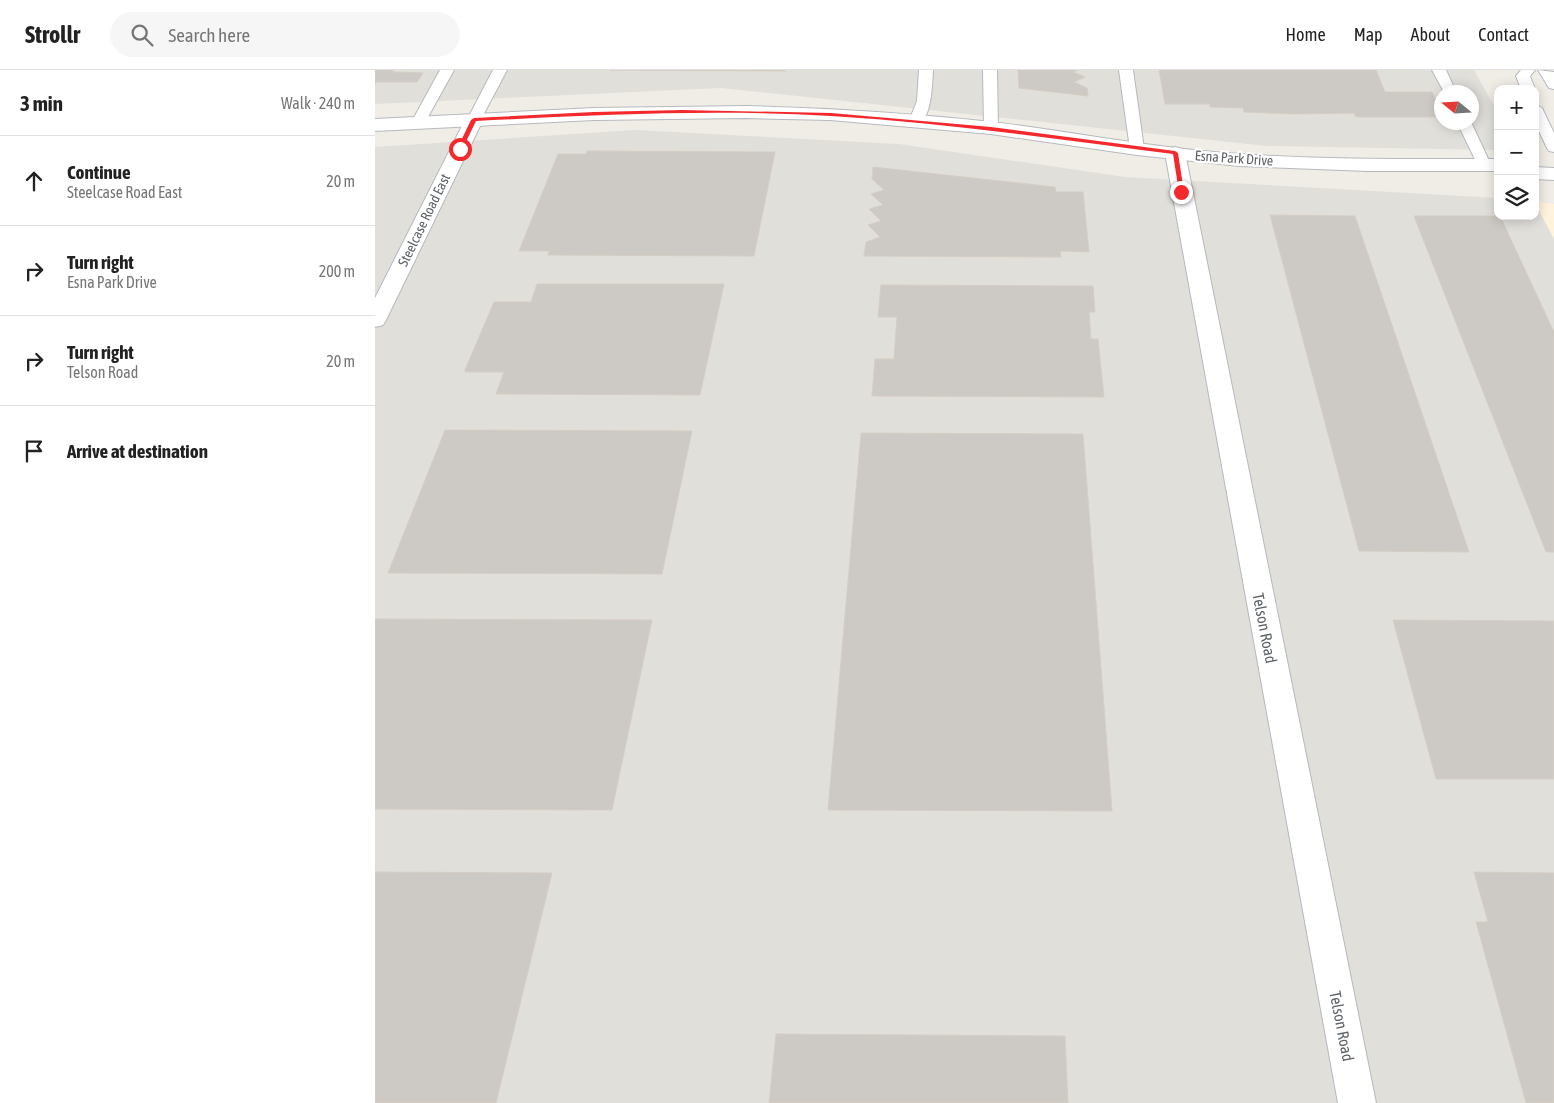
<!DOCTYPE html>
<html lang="en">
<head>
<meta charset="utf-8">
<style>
	body { margin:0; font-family:"Asap Condensed",sans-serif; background:#f6f6f6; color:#222 }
	.controls { position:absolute; right:15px; top:15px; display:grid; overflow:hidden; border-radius:10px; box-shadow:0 2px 12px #0003 }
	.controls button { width:45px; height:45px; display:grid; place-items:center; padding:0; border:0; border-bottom:1px solid #e0e0e0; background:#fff; color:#222; font:25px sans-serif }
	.compass { position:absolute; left:1059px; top:15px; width:45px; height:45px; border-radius:50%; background:#fff; box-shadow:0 2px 12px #0003; rotate:288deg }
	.stop { position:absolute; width:15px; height:15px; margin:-11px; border:4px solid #f3292d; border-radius:50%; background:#fff }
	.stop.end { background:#f3292d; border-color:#fff; box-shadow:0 1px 5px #0008 }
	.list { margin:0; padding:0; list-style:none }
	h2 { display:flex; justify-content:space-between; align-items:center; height:65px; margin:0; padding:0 20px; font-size:21px }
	h2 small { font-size:16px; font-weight:400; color:#767676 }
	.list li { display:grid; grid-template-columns:32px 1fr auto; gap:15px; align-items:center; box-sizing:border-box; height:90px; padding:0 20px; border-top:1px solid #e0e0e0 }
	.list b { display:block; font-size:19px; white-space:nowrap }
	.list p { margin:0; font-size:16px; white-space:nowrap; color:#767676 }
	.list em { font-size:16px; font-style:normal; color:#767676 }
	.icon { flex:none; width:28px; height:28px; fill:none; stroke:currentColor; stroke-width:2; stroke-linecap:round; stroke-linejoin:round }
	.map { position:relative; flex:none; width:1179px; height:1033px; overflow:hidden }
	header { display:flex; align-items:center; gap:30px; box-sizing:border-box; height:70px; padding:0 25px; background:#fff; border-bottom:1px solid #e0e0e0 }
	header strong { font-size:24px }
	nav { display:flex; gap:28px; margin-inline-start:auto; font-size:18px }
	.search { width:350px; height:45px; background:#f6f6f6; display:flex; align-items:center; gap:12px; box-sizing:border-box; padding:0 18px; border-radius:28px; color:#767676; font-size:19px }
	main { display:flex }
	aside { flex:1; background:#fff }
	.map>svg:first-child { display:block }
</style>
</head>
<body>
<header>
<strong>Strollr</strong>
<div class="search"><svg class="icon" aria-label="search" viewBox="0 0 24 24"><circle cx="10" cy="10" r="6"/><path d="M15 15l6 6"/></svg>Search here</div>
<nav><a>Home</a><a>Map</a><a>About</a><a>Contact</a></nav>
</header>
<main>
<aside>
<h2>3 min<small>Walk · 240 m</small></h2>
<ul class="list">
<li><svg class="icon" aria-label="ahead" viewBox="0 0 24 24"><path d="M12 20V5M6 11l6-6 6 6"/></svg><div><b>Continue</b><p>Steelcase Road East</p></div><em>20 m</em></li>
<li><svg class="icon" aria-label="right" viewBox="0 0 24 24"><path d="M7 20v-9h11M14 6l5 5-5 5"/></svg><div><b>Turn right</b><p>Esna Park Drive</p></div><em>200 m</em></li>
<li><svg class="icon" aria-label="right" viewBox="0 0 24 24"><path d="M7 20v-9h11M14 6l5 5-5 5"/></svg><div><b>Turn right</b><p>Telson Road</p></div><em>20 m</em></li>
<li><svg class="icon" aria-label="arrive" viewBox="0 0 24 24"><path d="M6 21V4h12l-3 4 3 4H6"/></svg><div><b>Arrive at destination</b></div></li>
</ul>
</aside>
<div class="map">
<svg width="1179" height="1033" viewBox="0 0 1179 1033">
	<rect width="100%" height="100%" fill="#f0ede6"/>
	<path fill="#fff3dc" d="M 1160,131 L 1179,134 L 1179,169 L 1160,133 Z"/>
	<path fill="#e1dfda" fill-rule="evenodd" d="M 0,0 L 1099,0 L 1123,43 L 1123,80 L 892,76 L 346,18 L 0,34 ZM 1066,22 L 1096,22 L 1096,52 L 1066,52 Z
		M 260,60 L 524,74 L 750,107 L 1123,128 L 1123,146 L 1160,146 L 1160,133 L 1179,169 L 1179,1033 L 0,1033 L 0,77 Z"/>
	<path fill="#cdc9c5" stroke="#d6cec3" d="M 0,0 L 19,0 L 18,2 L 48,3 L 42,12 L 1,12 L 0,14 Z
		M 235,0 L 410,0 L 410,1 Z
		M 643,0 L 703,0 L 698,2 L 710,7 L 699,12 L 712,18 L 713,26 L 644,18 Z
		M 784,0 L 1001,0 L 1010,22 L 1057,22 L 1066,41 L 1066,47 L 981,47 L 979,43 L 917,44 L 869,42 L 868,38 L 835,37 L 835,34 L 790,34 Z
		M 212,81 L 400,82 L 379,186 L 173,185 L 174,181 L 144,181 L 183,84 L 211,84 Z
		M 498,97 L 680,117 L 681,122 L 708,122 L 714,182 L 685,181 L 686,187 L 489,186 L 491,172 L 505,167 L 493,155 L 506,151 L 494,139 L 508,135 L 496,124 L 509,120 L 497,109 Z
		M 895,145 L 980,146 L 1094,482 L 984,481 Z
		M 1039,146 L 1125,146 L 1179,262 L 1179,482 L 1171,482 Z
		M 162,214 L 349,214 L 325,325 L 121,324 L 129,302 L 90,302 L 90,300 L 119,232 L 156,232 Z
		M 506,215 L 718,216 L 720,242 L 714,242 L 716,269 L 723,269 L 729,327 L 497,326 L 500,289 L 519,289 L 522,247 L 503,247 Z
		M 70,360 L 317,361 L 287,504 L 13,503 Z
		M 486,363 L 708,364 L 737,741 L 453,740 Z
		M 0,549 L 277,550 L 237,740 L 0,739 Z
		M 1018,550 L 1179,551 L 1179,709 L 1061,709 Z
		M 0,802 L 177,803 L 121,1033 L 0,1033 Z
		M 1099,802 L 1179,803 L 1179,1033 L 1151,1033 L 1101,852 L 1113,852 Z
		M 401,964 L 690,966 L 693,1033 L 394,1033 Z"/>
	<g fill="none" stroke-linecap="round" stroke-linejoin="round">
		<defs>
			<path id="service" d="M 65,0 L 79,0 L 48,56 L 38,56 L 36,53 Z
				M 118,0 L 132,0 L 104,53 L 94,53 L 92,50 Z
				M 544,0 L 558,0 C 557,14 557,51 541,55 L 534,51 L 542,31 Z
				M 608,0 L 622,0 L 623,58 L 616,62 L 609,58 Z
				M 744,0 L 758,0 L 769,79 L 767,82 L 757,82 L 755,79 Z
				M 1057,0 L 1071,0 L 1081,22 L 1069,22 Z
				M 1146,0 L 1160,0 L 1155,6 L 1160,19 L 1146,19 L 1141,6 Z
				M 1163,0 L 1179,2 L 1179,19 L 1174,18 Z
				M 1160,34 L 1167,38 L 1179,63 L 1179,82 L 1174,81 L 1172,78 L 1160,53 Z
				M 1082,52 L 1096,52 L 1116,95 L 1114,98 L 1104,98 Z"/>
			<path id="minor" d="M 99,44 L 106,46 L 108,50 L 11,250 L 8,255 L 0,257 L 0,228 L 90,50 L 92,46 Z
				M 800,77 L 807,79 L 810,83 L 1001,1033 L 963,1033 L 790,83 L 793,79 Z"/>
			<path id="tertiary" d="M 371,36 C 453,38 535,43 617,52 C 700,62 782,79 865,84 C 951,90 1037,89 1123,89 L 1123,101 L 993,101 L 864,96 L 762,85 L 616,64 L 455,50 L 371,48 L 219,50 L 0,61 L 0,49 L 219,38 Z
				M 1160,97 L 1179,98 L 1179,110 L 1160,109 Z"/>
		</defs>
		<use href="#service" stroke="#b6b9bd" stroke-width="2"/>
		<use href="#minor" stroke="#b6b9bd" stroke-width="2"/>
		<use href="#tertiary" stroke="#b6b9bd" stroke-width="2"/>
		<use href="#service" fill="#fff" fill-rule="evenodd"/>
		<use href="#minor" fill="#fff" fill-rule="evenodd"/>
		<use href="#tertiary" fill="#fff" fill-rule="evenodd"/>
	</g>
	<path fill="#f3292d" d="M 307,40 L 456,43 L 616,57 L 800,81 L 803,83 L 809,122 L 806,124 L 804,122 L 798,84 C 684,69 570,53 456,46 C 338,39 219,45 101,51 L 87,80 L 82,79 L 96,50 L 99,48 L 219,42 Z"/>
	<g text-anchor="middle" stroke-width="4.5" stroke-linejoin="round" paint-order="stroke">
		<g font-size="14" fill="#5d6267" stroke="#fff">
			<text transform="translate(859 88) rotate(4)" y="5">Esna Park Drive</text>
			<text transform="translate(49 150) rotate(-64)" y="5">Steelcase Road East</text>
		</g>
		<g font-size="16" fill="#5d6267" stroke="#fff">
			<text transform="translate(890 558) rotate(79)" y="6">Telson Road</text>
			<text transform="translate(967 956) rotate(79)" y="6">Telson Road</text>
		</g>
	</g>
</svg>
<div class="controls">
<button>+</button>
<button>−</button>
<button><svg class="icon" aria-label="layers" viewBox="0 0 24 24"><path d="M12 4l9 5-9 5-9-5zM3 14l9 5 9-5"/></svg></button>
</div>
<svg class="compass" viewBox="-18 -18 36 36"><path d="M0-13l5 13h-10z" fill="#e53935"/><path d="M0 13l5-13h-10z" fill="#767676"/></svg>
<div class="stop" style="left:85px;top:79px"></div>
<div class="stop end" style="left:806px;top:122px"></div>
</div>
</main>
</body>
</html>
